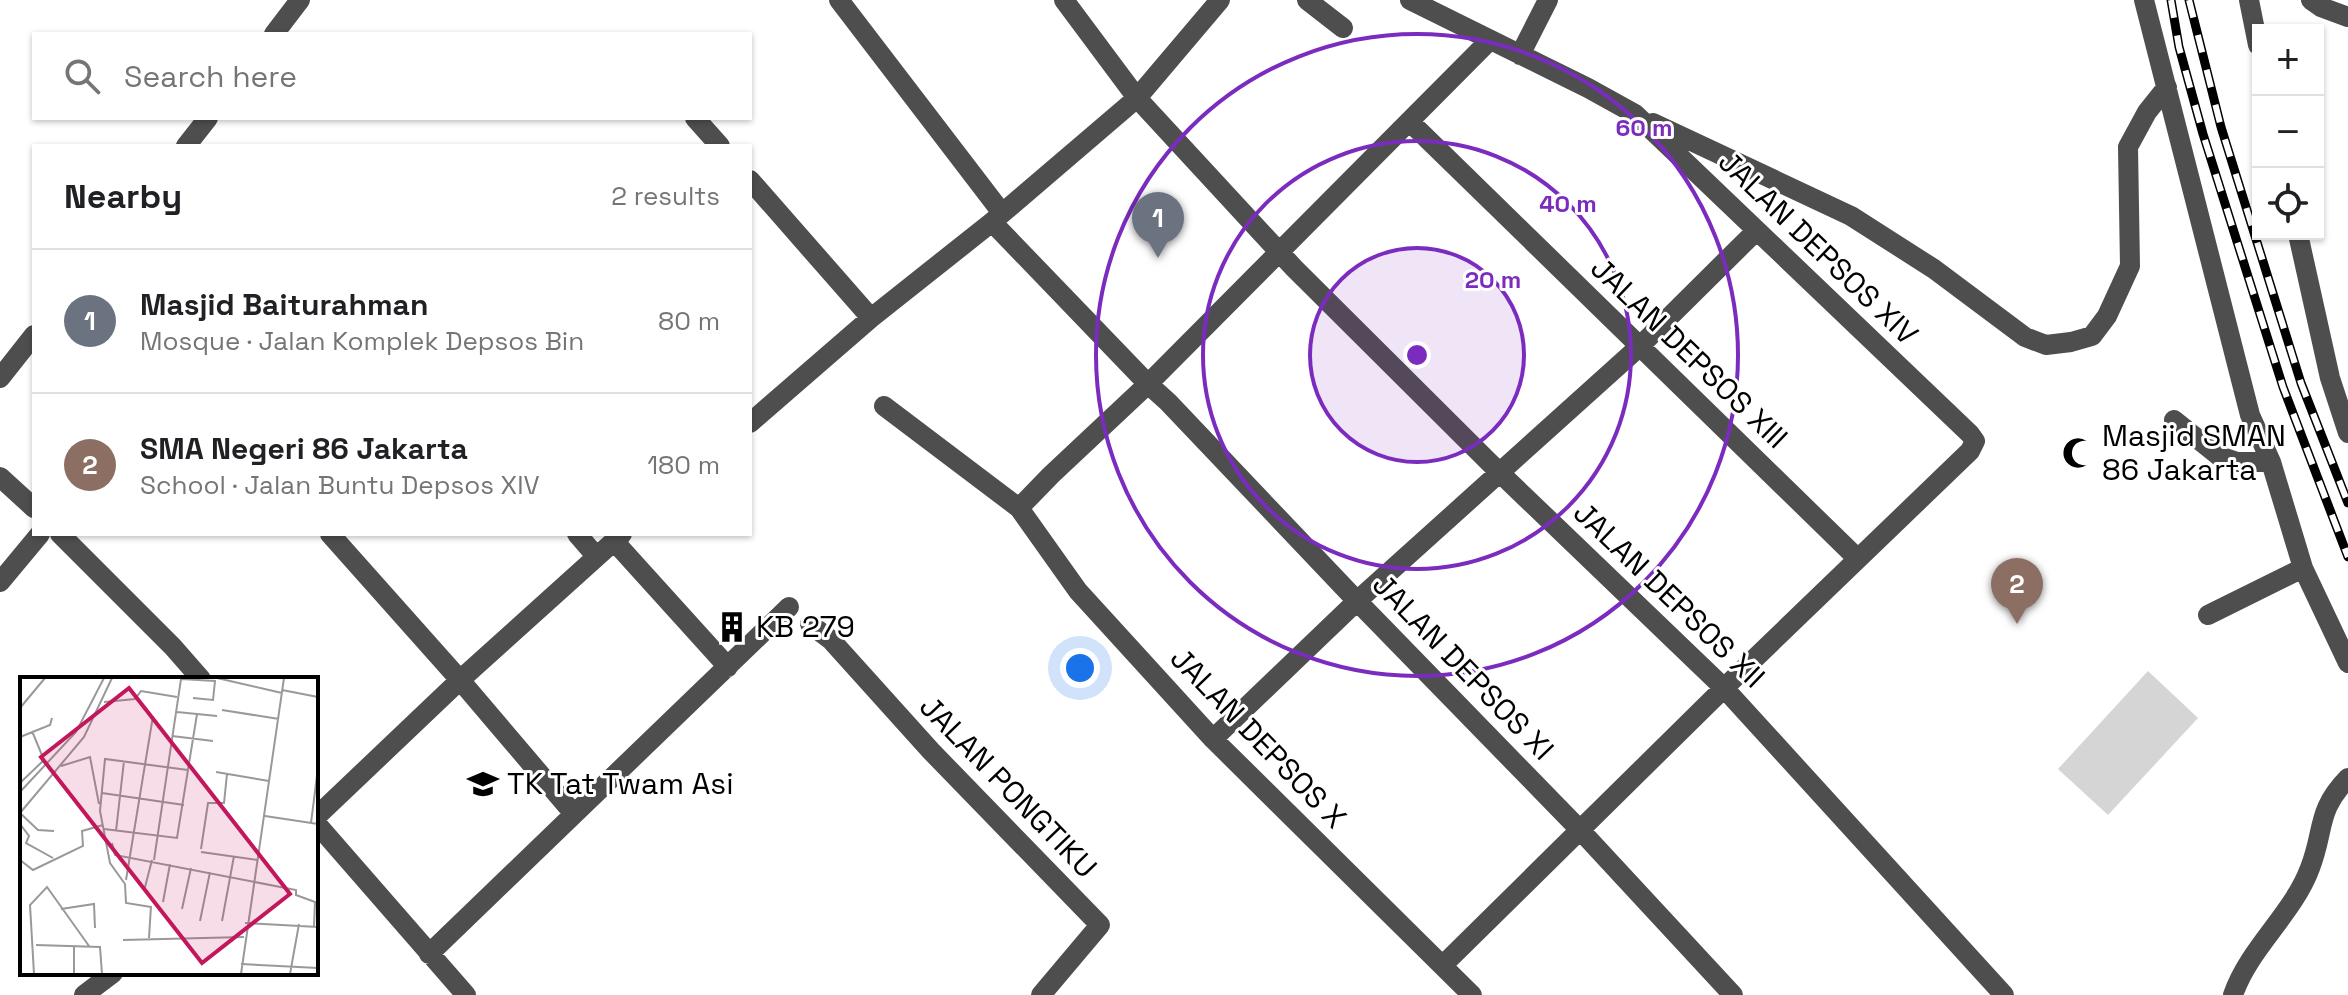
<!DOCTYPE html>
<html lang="en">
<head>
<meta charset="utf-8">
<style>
	body { margin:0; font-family:"Space Grotesk",sans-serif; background:#f6f6f6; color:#202124 }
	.controls { position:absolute; right:24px; top:24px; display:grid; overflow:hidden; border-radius:0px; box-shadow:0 2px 6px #0004 }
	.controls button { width:72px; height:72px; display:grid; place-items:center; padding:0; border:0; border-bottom:2px solid #e0e0e0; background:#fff; color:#202124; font:40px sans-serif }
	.you { position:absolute; left:1080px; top:668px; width:28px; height:28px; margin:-20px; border:6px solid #fff; border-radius:50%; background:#1a73e8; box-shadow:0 0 0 12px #1a73e833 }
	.badge { display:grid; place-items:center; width:52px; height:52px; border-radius:50%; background:#db2777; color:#fff; font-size:26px; font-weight:700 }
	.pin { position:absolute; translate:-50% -66px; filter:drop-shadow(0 2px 4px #0008) }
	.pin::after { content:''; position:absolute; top:42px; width:28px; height:24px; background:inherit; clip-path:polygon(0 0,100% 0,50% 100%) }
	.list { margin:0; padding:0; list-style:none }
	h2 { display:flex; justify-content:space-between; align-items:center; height:104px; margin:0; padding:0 32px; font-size:34px }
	h2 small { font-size:26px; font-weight:400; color:#757577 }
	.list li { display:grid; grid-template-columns:52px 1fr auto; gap:24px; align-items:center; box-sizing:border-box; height:144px; padding:0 32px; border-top:2px solid #e0e0e0 }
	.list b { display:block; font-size:30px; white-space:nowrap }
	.list p { margin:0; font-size:26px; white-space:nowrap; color:#757577 }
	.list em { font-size:26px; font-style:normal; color:#757577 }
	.icon { flex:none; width:44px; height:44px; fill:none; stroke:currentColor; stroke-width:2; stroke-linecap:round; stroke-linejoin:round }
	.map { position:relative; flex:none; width:2348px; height:995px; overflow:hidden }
	.search { position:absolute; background:#fff; box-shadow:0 2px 6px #0004; left:32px; top:32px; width:720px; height:88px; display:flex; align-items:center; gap:20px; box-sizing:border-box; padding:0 28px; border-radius:0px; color:#757577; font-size:30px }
	.panel { position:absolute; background:#fff; box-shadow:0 2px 6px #0004; left:32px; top:144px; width:720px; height:392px; border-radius:0px }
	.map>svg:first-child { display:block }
</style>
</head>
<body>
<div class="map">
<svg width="2348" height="995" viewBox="0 0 2348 995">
	<rect width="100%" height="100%" fill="#fff"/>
	<path fill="#d5d5d5" d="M 2148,671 L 2198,718 L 2108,815 L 2058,769 Z"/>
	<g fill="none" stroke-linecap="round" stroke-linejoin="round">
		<path stroke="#4e4e4e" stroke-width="20" d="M 839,0 L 1002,213
			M 1064,0 L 1137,98 L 1294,268 L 1499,472 L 1724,688 L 2004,995
			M 1307,0 L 1343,28
			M 1410,0 L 1588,88 L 1635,114 L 1970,434 L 1975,441 L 1970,451 L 1724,688 L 1443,965
			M 2144,0 L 2250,415 L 2271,462 L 2303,568 L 2348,663
			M 2249,0 L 2258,45
			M 2311,0 L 2321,7 L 2348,17
			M 274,34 L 300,0
			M 1520,55 L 1548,0
			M 695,118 L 720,146
			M 1410,122 L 1858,559
			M 1653,123 L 1851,216 L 1934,269 L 2025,337 L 2046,345 L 2071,342 L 2092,336 L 2107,316 L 2130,266 L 2128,147 L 2147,112 L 2167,87
			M 186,146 L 208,118
			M 750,180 L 871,318
			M 992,222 L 1148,384 L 1168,402 L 1357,601 L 1581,831 L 1733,995
			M 2298,234 L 2330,378 L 2348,433
			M 0,378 L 34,335
			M 884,406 L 1019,508 L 1078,591 L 1213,739 L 1472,995
			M 2174,420 L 2219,456 L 2237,462 L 2271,462
			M 750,423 L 871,318 L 992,222 L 1137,98 L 1220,0
			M 0,477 L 34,508
			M 1019,508 L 1051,475 L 1148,384 L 1490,40
			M 60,534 L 173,647 L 201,679
			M 330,534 L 460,680 L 574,814
			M 577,534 L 596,556
			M 614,541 L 728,667
			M 0,582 L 40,534
			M 2208,615 L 2303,568
			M 810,624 L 831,640 L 931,751 L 1100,925 L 1041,995
			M 1213,739 L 1357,601 L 1639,347 L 1756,231
			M 316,817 L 460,680 L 622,534
			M 316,823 L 466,995
			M 429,954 L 789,607
			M 84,995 L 113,973
			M 2233,995 C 2249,948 2293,914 2310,868 C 2325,829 2316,811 2348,778"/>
		<defs>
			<path id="rail" d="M 2171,0 L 2179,47 L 2203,134 L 2283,387 L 2348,557
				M 2189,0 L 2221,127 L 2301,383 L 2348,503"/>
		</defs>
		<use href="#rail" stroke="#000" stroke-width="9"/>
		<use href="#rail" stroke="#fff" stroke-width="6" stroke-dasharray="18" stroke-linecap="butt"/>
	</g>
	<circle cx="1417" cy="355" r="107" fill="#7b2cbf" fill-opacity=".12"/>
	<g fill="none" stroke="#7b2cbf" stroke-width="4">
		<circle cx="1417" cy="355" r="107"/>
		<circle cx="1417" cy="355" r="214"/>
		<circle cx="1417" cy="355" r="321"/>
	</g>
	<defs>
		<symbol id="mosque-bare" viewBox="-9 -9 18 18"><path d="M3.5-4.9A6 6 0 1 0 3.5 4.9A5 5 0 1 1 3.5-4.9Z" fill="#000" stroke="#fff" stroke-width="2.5" paint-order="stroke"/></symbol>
		<symbol id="building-bare" viewBox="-9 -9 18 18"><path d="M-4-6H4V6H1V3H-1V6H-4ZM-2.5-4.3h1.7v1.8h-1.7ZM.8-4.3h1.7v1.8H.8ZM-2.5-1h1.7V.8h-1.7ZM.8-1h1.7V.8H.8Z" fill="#000" stroke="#fff" stroke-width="2.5" paint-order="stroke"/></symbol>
		<symbol id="school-bare" viewBox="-9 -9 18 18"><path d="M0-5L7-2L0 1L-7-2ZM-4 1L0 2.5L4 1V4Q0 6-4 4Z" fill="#000" stroke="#fff" stroke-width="2.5" paint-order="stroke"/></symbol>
	</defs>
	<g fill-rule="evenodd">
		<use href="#mosque-bare" x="2056" y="431" width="44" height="44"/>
		<use href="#building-bare" x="710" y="605" width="44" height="44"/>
		<use href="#school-bare" x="461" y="762" width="44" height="44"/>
	</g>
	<g text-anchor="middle" stroke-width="6" stroke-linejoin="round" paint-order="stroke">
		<g font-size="30" fill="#000" stroke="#fff">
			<text transform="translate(1818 248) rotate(44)" y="10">JALAN DEPSOS XIV</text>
			<text transform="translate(1689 353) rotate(44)" y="10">JALAN DEPSOS XIII</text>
			<text transform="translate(1669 595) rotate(44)" y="10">JALAN DEPSOS XII</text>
			<text transform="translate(1463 667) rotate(46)" y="10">JALAN DEPSOS XI</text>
			<text transform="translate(1258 738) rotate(46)" y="10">JALAN DEPSOS X</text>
			<text transform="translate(1008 787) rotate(46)" y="10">JALAN PONGTIKU</text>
		</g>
		<g font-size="30" fill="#000" stroke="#fff" text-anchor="start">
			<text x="2102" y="446">Masjid SMAN<tspan x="2102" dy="34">86 Jakarta</tspan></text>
			<text x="756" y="637">KB 279</text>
			<text x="507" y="794">TK Tat Twam Asi</text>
		</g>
	</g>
	<g transform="translate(20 677)">
		<rect width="298" height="298" fill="#fff"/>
		<path fill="none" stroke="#999" stroke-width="2" d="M 197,1 L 262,16M 262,13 L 298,20M 84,25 L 115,22 L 121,14 L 157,20M 0,31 L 25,1M 202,33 L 259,42M 157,35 L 197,39M 152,59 L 193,64M 0,60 L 30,48 L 32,41M 41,89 L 70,80 L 79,127M 196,95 L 249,104M 0,106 L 24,83 L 12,54M 0,115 L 56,55 L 84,1M 82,116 L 164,128M 0,136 L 64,60 L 92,1M 0,136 L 18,153 L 34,154M 245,139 L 298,147M 291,146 L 298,91M 0,147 L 9,159 L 6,166 L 33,181M 84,152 L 157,161 L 177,37M 96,154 L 104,84M 92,166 L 95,178 L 276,213 L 276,218 L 295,225 L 294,249M 181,172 L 188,126 L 204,126 L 207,97M 181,175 L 237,183M 0,183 L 13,193 L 63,169 L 62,154 L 83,148M 134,183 L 161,2 L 195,4 L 193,23 L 173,21M 106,203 L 133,39M 124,214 L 132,183M 143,225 L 150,187M 131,230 L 106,226 L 105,207 L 90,186 L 80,134 L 85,82 L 168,93M 41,232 L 74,227 L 75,251M 162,232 L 171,191M 180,244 L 190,195M 202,244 L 214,179M 225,246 L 298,250M 129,261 L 131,229M 103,263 L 224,260M 16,268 L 80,270 L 82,297M 54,269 L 54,297M 221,287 L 298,291M 14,297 L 10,228 L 27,210 L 69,269M 221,297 L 264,1M 270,297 L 279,247"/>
		<path fill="#c2185b" fill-opacity="0.15" stroke="#c2185b" stroke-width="4" d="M 109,11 L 270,217 L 182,286 L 21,80 Z"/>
		<rect width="298" height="298" fill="none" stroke="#000" stroke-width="4"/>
	</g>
	<circle cx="1417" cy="355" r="12" fill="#7b2cbf" stroke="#fff" stroke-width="4"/>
	<g font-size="24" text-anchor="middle" font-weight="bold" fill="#7b2cbf" stroke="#fff" stroke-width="6" stroke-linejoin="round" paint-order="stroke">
		<text x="1644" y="136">60 m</text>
		<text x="1568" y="212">40 m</text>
		<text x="1493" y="288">20 m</text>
	</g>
</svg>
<div class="controls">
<button>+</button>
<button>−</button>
<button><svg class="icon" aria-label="locate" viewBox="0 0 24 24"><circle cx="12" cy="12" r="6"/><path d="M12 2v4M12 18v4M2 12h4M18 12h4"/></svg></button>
</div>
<div class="you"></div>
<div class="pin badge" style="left:1158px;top:258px;background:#6b7280">1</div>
<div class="pin badge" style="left:2017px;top:624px;background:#8d6e63">2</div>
<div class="search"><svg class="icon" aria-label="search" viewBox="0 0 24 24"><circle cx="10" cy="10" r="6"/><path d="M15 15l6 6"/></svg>Search here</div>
<section class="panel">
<h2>Nearby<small>2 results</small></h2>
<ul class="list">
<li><span class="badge" style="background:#6b7280">1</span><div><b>Masjid Baiturahman</b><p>Mosque · Jalan Komplek Depsos Bin</p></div><em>80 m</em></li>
<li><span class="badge" style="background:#8d6e63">2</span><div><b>SMA Negeri 86 Jakarta</b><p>School · Jalan Buntu Depsos XIV</p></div><em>180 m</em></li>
</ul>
</section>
</div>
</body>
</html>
